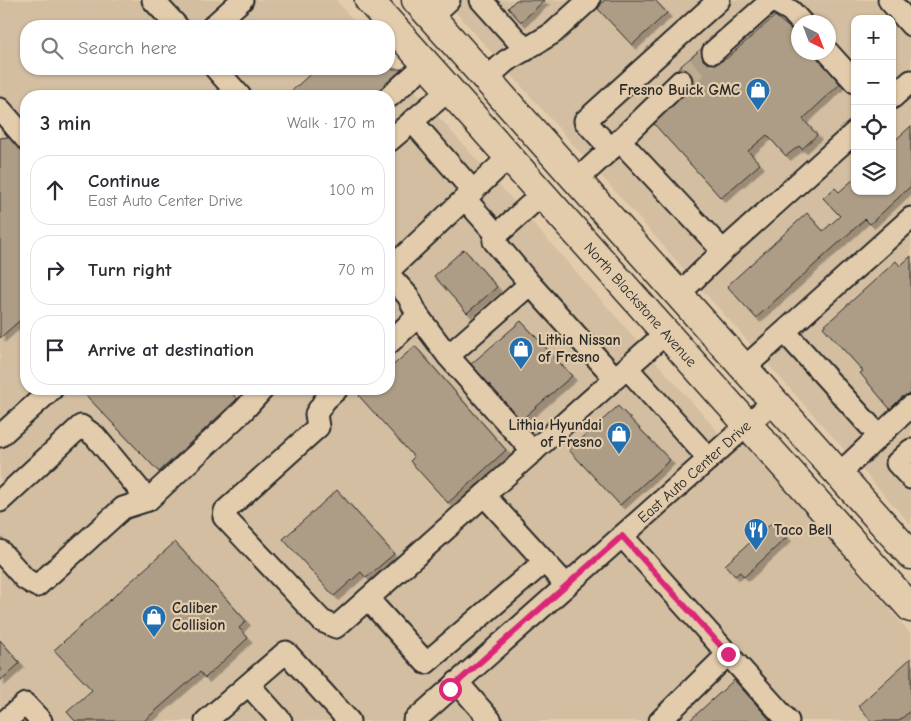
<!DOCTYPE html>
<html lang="en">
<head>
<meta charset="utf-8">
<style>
	body { margin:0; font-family:"Comic Neue",sans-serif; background:#f2f2f3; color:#2b2b33 }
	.controls { position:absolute; right:15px; top:15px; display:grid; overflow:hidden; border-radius:10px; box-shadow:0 1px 4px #0004 }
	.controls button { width:45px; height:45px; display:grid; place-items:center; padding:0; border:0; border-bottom:1px solid #e1e1e2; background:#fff; color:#2b2b33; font:25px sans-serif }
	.compass { position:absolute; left:791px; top:15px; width:45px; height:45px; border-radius:50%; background:#fff; box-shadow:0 1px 4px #0004; rotate:138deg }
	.stop { position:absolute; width:15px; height:15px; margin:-11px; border:4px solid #db2777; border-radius:50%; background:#fff }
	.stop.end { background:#db2777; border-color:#fff; box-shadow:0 1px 5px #0008 }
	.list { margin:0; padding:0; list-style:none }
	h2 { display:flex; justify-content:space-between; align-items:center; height:65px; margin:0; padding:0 20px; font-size:21px }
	h2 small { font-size:16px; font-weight:400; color:#7c7c81 }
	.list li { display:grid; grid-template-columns:32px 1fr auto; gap:15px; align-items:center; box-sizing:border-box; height:70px; margin:0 10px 10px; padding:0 10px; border:1px solid #e1e1e2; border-radius:20px }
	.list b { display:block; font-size:19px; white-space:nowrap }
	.list p { margin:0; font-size:16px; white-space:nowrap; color:#7c7c81 }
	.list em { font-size:16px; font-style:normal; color:#7c7c81 }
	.icon { flex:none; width:28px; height:28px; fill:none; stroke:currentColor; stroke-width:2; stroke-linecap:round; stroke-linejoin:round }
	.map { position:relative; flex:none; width:911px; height:721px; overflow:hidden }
	.search { position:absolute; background:#fff; box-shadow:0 1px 4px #0004; left:20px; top:20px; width:375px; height:55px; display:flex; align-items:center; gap:12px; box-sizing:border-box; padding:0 18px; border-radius:20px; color:#7c7c81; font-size:19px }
	.panel { position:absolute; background:#fff; box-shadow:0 1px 4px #0004; left:20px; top:90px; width:375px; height:305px; border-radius:20px }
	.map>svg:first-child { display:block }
</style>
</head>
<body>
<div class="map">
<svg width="911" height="721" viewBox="0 0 911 721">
	<defs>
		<filter id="shadow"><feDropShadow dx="4.5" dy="4.5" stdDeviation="0" flood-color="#0004"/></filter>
	</defs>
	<rect width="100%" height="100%" fill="#e3ccac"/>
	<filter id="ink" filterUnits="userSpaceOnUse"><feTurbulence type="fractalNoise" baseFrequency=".02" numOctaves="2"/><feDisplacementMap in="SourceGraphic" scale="10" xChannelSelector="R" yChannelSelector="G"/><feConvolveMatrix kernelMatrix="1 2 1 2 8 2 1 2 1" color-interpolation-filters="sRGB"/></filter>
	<g filter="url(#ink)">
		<path fill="#d3bea1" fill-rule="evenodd" d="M 0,0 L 336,0 L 358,26 L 26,26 L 26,69 L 389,69 L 389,61 L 728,443 L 739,437 L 911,634 L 911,721 L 0,721 ZM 26,96 L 389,96 L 389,389 L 26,389 Z
			M 445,0 L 911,0 L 911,525 L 777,374 ZM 855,19 L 892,19 L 892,191 L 855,191 ZM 798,22 L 828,22 L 828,52 L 798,52 Z"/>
		<path fill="#ad9d86" stroke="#2b2b2b" filter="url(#shadow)" d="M 516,0 L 545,0 L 521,22 L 508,8 Z
			M 604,0 L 655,0 L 667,13 L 632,45 L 598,9 Z
			M 775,16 L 798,35 L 798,52 L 814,52 L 840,84 L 803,119 L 817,135 L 802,149 L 799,146 L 786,156 L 767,135 L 748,151 L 760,164 L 721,198 L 654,124 L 693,85 L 693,78 L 690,72 L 684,69 L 676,70 L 701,49 L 703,60 L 709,64 L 716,64 L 727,58 Z
			M 316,69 L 402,69 L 374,96 L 286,96 Z
			M 911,126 L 911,186 L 870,224 L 865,219 L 756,318 L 727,286 L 807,213 L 823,231 L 840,216 L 823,198 L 835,188 L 839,192 L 855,178 L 855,191 L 892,191 L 892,143 Z
			M 8,137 L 26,154 L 26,315 L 0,338 L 0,138 Z
			M 464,249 L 497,287 L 467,313 L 434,276 Z
			M 911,256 L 911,394 L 902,397 L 890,409 L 860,373 L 863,371 L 823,327 L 896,261 L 900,266 Z
			M 521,321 L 572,376 L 521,420 L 471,364 Z
			M 415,346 L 506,450 L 448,503 L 410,461 L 414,457 L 359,396 L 367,389 L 389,389 L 389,369 Z
			M 80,389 L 228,389 L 237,399 L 159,472 Z
			M 618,406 L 670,460 L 620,505 L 569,450 Z
			M 337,490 L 394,554 L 366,578 L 361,572 L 334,596 L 283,539 Z
			M 773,522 L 787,537 L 744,577 L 740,572 L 735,576 L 725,565 Z
			M 175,542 L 246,621 L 239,628 L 248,638 L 205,678 L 200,672 L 144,721 L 75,721 L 67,712 L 92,690 L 54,650 Z
			M 0,640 L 20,663 L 0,681 Z
			M 911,658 L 911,710 L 899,721 L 871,721 L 858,706 Z
			M 734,680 L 771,721 L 689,721 Z"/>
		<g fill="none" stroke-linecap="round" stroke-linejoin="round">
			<path stroke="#beac92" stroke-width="21" stroke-dasharray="21 11" stroke-linecap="butt" d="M 681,81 L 713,52"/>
			<defs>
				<g id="minor">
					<path d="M 153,0 L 177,26"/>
					<path d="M 481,0 L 526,50"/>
					<path d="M 889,0 L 911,25"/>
					<path d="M 431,17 L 449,0"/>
					<path d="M 213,26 L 242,0"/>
					<path d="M 713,52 L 772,0 L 791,11 L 801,22"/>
					<path d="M 828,52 L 855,82"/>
					<path d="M 216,69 L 240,96"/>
					<path d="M 486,79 L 506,61 L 553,33 L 589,0"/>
					<path d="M 389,97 L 426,64"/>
					<path d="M 892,98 L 911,81"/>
					<path d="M 0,109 L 26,139"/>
					<path d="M 412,121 L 473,191"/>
					<path d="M 389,141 L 449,90"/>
					<path d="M 616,144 L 681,81"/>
					<path d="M 611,149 L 585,121 L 719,0"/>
					<path d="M 577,180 L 616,144 L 625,146 L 723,251 L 679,294"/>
					<path d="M 465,199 L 498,236"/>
					<path d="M 723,251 L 855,132"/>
					<path d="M 389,270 L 509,157"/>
					<path d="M 389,275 L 408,296 L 418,316"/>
					<path d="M 530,284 L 615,378"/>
					<path d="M 785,332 L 879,436 L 911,406"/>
					<path d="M 389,343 L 418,316 L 448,356 L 530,284 L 494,241 L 499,233 L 542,194"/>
					<path d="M 448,356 L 533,452"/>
					<path d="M 627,368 L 709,459"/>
					<path d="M 744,368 L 911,218"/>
					<path d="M 337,389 L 325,400 L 316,414 L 318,427 L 225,511 L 224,517 L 322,621 L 336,627 L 666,333"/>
					<path d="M 0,436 L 52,389"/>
					<path d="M 911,450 L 897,463 L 911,478"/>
					<path d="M 839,474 L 879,436"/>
					<path d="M 484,495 L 566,585"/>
					<path d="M 0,501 L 81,426 L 95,436 L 148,500"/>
					<path d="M 622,536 L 788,721"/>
					<path d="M 0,551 L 25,579 L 37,586 L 123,508 L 148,500 L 243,411 L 263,389"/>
					<path d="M 368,599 L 426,663 L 544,562"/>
					<path d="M 457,682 L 491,721"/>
					<path d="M 249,685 L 281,721"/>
					<path d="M 5,721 L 25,704 L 41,721"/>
					<path d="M 206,721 L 286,652 L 349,721"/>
					<path id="s1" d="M 414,721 L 774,401"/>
					<path d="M 660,721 L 728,654"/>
				</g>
				<g id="major">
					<path id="s2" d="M 369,0 L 911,608"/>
					<path d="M 416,0 L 911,555"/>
				</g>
			</defs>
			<use href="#minor" stroke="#2b2b2b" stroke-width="25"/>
			<use href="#major" stroke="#2b2b2b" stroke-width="31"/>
			<use href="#minor" stroke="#e3ccac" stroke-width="21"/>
			<use href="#major" stroke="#e3ccac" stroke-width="28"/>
		</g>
	</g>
	<g fill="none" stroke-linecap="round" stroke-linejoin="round" filter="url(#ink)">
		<path stroke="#db2777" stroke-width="6" d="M 450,689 L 622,536 L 728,654"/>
	</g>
	<defs>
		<symbol id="shop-pin" viewBox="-11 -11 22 30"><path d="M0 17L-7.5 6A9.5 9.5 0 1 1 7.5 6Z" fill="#1f6fb2" stroke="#e3ccac"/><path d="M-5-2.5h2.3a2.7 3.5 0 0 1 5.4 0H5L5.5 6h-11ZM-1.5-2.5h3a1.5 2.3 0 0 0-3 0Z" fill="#fff"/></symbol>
		<symbol id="restaurant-pin" viewBox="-11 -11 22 30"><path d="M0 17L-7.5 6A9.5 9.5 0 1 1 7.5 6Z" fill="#1f6fb2" stroke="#e3ccac"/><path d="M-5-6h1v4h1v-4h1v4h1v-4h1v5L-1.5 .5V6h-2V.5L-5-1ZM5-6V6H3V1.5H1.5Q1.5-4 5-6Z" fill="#fff"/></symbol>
	</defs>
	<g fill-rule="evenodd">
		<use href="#shop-pin" x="744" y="76" width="28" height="38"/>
		<use href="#shop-pin" x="507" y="335" width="28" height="38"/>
		<use href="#shop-pin" x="605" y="420" width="28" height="38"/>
		<use href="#restaurant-pin" x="742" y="516" width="28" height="38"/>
		<use href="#shop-pin" x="140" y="603" width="28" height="38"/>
	</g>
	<g text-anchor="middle" stroke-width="4.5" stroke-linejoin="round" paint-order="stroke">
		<g font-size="15" font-weight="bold" fill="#2b2b2b" stroke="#e3ccac" text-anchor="start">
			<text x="740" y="95" text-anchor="end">Fresno Buick GMC</text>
			<text x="538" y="345">Lithia Nissan<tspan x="538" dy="17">of Fresno</tspan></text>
			<text x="602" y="430" text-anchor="end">Lithia Hyundai<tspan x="602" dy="17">of Fresno</tspan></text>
			<text x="774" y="535">Taco Bell</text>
			<text x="172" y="613">Caliber<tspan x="172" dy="17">Collision</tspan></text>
		</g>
		<g font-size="15" fill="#2b2b2b" stroke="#e3ccac">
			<text dy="5" stroke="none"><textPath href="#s2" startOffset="408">North Blackstone Avenue</textPath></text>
			<text dy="5" stroke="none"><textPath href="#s1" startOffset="375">East Auto Center Drive</textPath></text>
		</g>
	</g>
</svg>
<div class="controls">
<button>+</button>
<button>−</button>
<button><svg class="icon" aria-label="locate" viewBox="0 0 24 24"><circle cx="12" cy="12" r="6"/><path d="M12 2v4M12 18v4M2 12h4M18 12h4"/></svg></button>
<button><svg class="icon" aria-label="layers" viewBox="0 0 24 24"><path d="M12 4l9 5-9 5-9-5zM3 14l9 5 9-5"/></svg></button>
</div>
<svg class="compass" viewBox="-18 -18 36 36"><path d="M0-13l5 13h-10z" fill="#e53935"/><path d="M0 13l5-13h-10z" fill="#7c7c81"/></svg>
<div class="stop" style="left:450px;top:689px"></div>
<div class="stop end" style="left:728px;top:654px"></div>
<div class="search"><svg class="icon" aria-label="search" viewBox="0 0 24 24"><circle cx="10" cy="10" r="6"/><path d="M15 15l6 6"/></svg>Search here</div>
<section class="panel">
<h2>3 min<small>Walk · 170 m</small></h2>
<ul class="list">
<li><svg class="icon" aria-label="ahead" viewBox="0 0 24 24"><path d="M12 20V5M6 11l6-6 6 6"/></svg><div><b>Continue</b><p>East Auto Center Drive</p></div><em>100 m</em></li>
<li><svg class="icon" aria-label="right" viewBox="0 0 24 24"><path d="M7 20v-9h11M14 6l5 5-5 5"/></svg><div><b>Turn right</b></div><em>70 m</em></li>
<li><svg class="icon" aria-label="arrive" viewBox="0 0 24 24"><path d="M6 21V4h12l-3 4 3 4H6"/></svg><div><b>Arrive at destination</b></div></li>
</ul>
</section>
</div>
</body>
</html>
